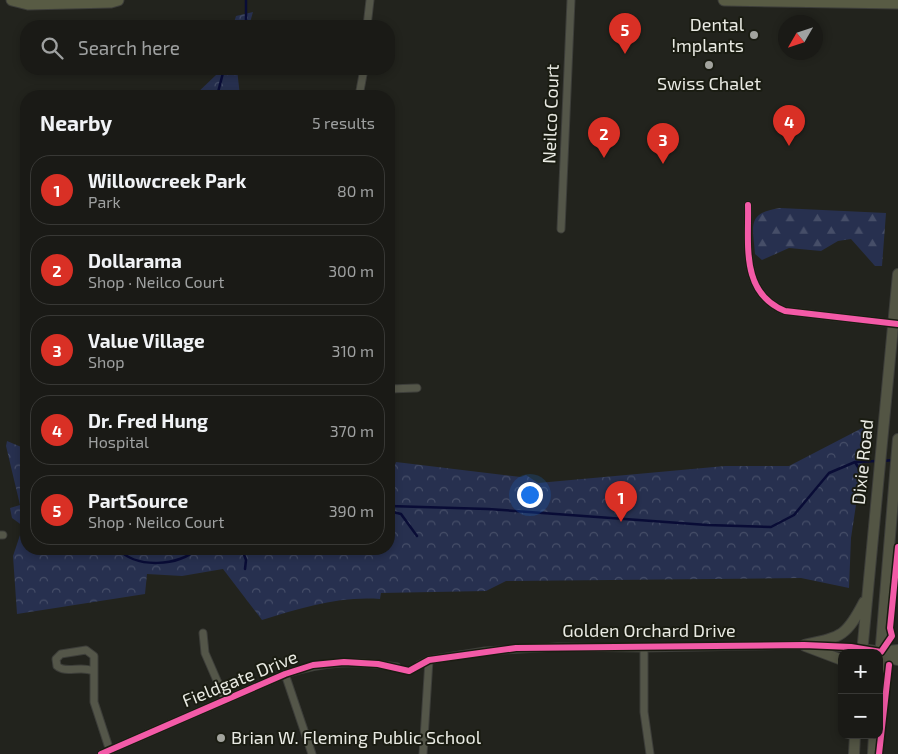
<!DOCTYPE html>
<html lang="en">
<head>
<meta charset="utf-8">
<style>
	body { margin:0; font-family:"Exo 2",sans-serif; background:#272723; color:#f1f3f6 }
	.controls { position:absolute; right:15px; bottom:15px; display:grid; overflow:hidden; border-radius:10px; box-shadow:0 2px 8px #0003 }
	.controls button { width:45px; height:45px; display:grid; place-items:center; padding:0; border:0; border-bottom:1px solid #383835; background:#1a1a16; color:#f1f3f6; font:25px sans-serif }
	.compass { position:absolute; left:778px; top:15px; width:45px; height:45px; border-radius:50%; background:#1a1a16; box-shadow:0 2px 8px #0003; rotate:231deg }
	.you { position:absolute; left:529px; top:494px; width:18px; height:18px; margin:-12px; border:4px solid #fff; border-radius:50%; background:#1a73e8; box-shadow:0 0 0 8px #1a73e833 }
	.badge { display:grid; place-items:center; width:32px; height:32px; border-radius:50%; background:#d93025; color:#fff; font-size:16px; font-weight:700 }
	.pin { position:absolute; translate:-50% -41px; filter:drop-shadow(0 1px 2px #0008) }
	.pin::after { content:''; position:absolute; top:26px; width:18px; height:15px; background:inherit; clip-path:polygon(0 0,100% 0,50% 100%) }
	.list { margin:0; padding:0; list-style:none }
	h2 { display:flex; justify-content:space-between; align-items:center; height:65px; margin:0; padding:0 20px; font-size:21px }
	h2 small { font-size:16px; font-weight:400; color:#9fa1a1 }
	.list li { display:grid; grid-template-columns:32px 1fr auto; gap:15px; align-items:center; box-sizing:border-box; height:70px; margin:0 10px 10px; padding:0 10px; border:1px solid #383835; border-radius:20px }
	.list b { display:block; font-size:19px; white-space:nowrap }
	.list p { margin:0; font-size:16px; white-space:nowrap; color:#9fa1a1 }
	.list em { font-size:16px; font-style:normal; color:#9fa1a1 }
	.icon { flex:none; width:28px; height:28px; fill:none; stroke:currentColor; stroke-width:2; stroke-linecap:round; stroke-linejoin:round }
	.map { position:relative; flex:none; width:898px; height:754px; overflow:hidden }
	.search { position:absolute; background:#1a1a16; box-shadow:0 2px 8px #0003; left:20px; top:20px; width:375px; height:55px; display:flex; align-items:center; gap:12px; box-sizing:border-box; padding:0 18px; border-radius:20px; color:#9fa1a1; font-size:19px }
	.panel { position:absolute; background:#1a1a16; box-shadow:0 2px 8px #0003; left:20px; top:90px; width:375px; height:465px; border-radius:20px }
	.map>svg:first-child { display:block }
</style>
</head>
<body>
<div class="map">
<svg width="898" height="754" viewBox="0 0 898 754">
	<defs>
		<pattern id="forest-firs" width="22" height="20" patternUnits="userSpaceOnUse" patternTransform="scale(1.25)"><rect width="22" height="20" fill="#27304f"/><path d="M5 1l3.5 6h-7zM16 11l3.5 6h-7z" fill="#464e68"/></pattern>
		<pattern id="park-crowns" width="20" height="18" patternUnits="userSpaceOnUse" patternTransform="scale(1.25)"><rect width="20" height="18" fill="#27304f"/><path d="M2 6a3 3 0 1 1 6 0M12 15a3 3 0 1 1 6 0" fill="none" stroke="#464e68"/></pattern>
	</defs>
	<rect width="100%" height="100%" fill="#22231d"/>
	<path fill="url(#forest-firs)" d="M 780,208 L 886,213 L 882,266 L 875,266 L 851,239 L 838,241 L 821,251 L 789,248 L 762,260 L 755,254 C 753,226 746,213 780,208 Z"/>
	<path fill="url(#park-crowns)" d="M 253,12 L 249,26 L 233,26 L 236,16 Z
		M 218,69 L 237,69 L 240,96 L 194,96 L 216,75 Z
		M 868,425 L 851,538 L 849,588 L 801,578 L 506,581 L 486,591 L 381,593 L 380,599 C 339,596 301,608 262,620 L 223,569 L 182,576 L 147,574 L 145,594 L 17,614 L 13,556 L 23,526 L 12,518 L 10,508 L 20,505 L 6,446 L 7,441 L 26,449 L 26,549 L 389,549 L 389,480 L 396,462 L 521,477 L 526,475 L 538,483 L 725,466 L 789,466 Z"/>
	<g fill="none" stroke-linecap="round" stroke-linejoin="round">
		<path stroke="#090c36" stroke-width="2.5" d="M 244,26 L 246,21 L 246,0
			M 217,96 L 224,69
			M 882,461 L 894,460
			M 855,462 L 861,472
			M 389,506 L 488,509 L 707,525 L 771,527 L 794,515 L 829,473 L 855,462 L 877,461
			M 389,511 L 401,514 L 417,536
			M 118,549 C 137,569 178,566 197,549
			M 242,549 L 246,560 L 245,569"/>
		<defs>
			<path id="street" d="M 367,26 L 370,0
				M 359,96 L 364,69
				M 748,205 C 749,244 740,293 785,311 L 897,324
				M 561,229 L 571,0
				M 389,389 L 417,388
				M 0,535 L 3,535
				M 203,633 L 205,653 L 225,699
				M 644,648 L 644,712 L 650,754
				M 419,665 L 429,660 L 485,651 L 557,647 L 644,648 L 804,645 L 862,649
				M 93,671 C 81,665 66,674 57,666 L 56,659 L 61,654 L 86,650 L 94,656 L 94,702 L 110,751
				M 285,674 L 312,754
				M 101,754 L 285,674 C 327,661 354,660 397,667
				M 423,754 L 429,660"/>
			<path id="secondary" d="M 804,645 C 841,637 846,637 864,602
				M 805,646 L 842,660
				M 862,649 L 881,652 L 898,650
				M 881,652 L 889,658 L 898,660
				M 862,653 L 898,274
				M 879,669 L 898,439
				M 854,754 L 855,735
				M 873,754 L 874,735"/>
			<path id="primary" d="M 12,0 L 28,4 L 111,2 L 118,0
				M 724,0 L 898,3"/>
		</defs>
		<use href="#street" stroke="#3d3e3a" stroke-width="9"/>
		<use href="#secondary" stroke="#3d3e3a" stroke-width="12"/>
		<use href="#primary" stroke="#3d3e3a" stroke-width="13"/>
		<use href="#street" stroke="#545649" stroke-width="7"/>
		<use href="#secondary" stroke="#535544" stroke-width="10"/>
		<use href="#primary" stroke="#585b44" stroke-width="11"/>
		<defs>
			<path id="cycleway" d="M 748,205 C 749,244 740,293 785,311 L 898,324
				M 101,754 L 285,674 L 313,665 L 344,662 L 378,664 L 409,671 L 429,660 L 516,648 L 804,645 L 851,647 L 881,652 L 892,636 L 890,628 L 898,547
				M 879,754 L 889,665"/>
		</defs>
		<use href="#cycleway" stroke="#1a1c12" stroke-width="9"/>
		<use href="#cycleway" stroke="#f35aa7" stroke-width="6"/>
	</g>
	<g fill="#a3a49e" stroke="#1a1c12" stroke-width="2">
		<circle cx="754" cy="35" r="5"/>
		<circle cx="709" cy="65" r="5"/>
		<circle cx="221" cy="738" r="5"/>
	</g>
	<g text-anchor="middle" stroke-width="4" stroke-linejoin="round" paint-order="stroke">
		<g font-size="18" fill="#e9eae3" stroke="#1a1c12" text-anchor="end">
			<text x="744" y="31">Dental<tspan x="744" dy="21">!mplants</tspan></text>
			<text x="709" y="90" text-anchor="middle">Swiss Chalet</text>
			<text x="231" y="744" text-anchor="start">Brian W. Fleming Public School</text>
		</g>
		<g font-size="18" fill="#e9eae3" stroke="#1a1c12">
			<text transform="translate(551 114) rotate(-88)" y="6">Neilco Court</text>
			<text transform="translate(863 462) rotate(-84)" y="6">Dixie Road</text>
			<text x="649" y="637">Golden Orchard Drive</text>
			<text transform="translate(240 679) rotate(-22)" y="6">Fieldgate Drive</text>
		</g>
	</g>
</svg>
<div class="controls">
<button>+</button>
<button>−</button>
</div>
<svg class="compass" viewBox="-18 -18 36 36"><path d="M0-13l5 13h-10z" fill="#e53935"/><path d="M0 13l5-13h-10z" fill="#9fa1a1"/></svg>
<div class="you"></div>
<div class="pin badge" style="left:621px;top:522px">1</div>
<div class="pin badge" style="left:604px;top:158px">2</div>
<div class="pin badge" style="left:663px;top:164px">3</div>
<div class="pin badge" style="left:789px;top:146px">4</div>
<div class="pin badge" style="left:625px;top:54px">5</div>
<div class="search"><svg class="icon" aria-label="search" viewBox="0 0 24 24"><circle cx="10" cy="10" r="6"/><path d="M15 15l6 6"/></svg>Search here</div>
<section class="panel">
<h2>Nearby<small>5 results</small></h2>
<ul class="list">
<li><span class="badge">1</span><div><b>Willowcreek Park</b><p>Park</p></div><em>80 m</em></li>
<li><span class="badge">2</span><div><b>Dollarama</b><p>Shop · Neilco Court</p></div><em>300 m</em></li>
<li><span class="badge">3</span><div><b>Value Village</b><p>Shop</p></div><em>310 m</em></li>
<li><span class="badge">4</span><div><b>Dr. Fred Hung</b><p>Hospital</p></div><em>370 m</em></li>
<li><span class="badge">5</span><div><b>PartSource</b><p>Shop · Neilco Court</p></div><em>390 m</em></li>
</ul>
</section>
</div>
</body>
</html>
